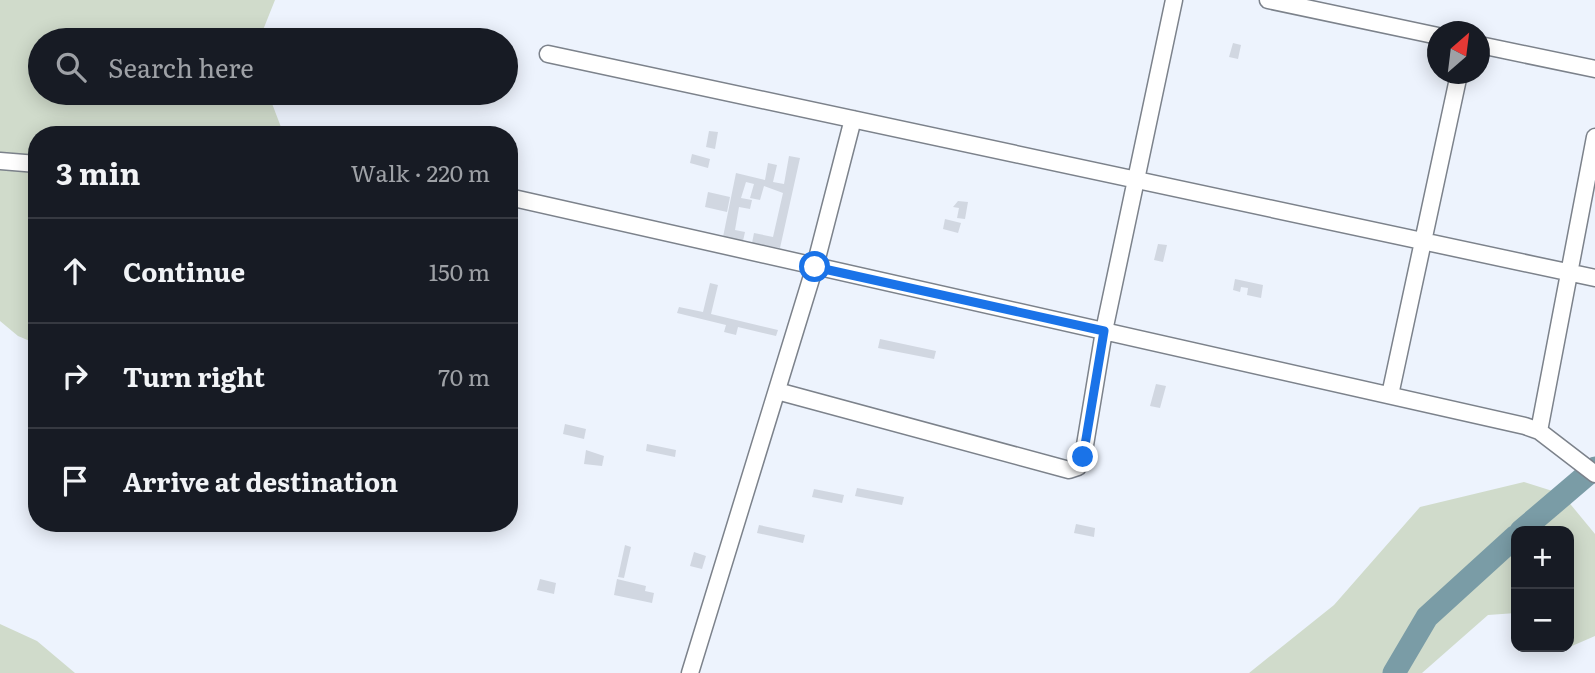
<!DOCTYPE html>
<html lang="en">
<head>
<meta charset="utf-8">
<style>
	body { margin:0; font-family:Literata,serif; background:#20242c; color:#f1f3f6 }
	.controls { position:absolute; right:21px; bottom:21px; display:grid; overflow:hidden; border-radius:14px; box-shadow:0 4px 18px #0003 }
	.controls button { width:63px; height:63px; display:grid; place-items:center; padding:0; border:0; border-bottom:2px solid #363941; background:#171b24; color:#f1f3f6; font:35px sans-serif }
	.compass { position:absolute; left:1427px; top:21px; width:63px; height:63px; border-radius:50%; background:#171b24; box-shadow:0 4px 18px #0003; rotate:28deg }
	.stop { position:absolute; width:21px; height:21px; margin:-16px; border:5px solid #1a73e8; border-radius:50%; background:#fff }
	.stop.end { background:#1a73e8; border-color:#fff; box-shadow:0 2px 7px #0008 }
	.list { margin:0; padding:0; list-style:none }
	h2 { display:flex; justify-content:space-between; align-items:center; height:91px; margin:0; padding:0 28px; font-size:30px }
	h2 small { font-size:23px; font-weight:400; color:#9ea1a6 }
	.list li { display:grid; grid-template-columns:46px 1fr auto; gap:21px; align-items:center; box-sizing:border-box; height:105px; padding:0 28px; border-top:2px solid #363941 }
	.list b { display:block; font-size:26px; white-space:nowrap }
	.list em { font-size:23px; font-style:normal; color:#9ea1a6 }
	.icon { flex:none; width:38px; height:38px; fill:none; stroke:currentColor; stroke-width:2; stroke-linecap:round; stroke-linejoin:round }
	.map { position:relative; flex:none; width:1595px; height:673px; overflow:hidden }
	.search { position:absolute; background:#171b24; box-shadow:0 4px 18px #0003; left:28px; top:28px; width:490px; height:77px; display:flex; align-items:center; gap:18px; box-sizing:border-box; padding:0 24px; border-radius:38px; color:#9ea1a6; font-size:26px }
	.panel { position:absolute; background:#171b24; box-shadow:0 4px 18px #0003; left:28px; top:126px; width:490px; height:406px; border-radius:28px }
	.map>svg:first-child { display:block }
</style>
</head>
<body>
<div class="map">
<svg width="1595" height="673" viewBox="0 0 1595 673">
	<rect width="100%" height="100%" fill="#edf3fd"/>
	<path fill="#d0dbcb" d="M 0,0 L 275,0 L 259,40 L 40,40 L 40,93 L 268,93 L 284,135 L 37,135 L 37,344 L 18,336 L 0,321 Z
		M 1524,482 L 1562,494 L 1595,534 L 1595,636 L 1558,652 L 1555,647 L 1569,647 L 1569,531 L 1516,531 L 1516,613 L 1488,615 L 1422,673 L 1249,673 L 1334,605 L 1420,507 Z
		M 0,624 L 37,641 L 75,673 L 0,673 Z"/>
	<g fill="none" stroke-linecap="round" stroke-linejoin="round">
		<path stroke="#7a9ca6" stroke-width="23" d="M 1521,531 L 1595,468
			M 1394,673 L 1427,617 L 1516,536"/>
	</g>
	<path fill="#d1d7e1" d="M 1233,43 L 1241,45 L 1238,59 L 1229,57 Z
		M 709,131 L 718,132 L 715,149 L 706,147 Z
		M 692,154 L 710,159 L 708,168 L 690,163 Z
		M 789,156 L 800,158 L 780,248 L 752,243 L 754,233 L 773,237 L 783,193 L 764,186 L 760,200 L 750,198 L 754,184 L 746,182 L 741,198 L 752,200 L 750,209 L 739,207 L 735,230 L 745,232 L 743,241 L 723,237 L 736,173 L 765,180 L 768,163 L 777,165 L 773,182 L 784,184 Z
		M 708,192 L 730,197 L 727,212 L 705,207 Z
		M 958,201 L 968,202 L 965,219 L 957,218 L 959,208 L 953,207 Z
		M 945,219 L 961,223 L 958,233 L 943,229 Z
		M 1158,244 L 1167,245 L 1163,262 L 1154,260 Z
		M 1235,279 L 1263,285 L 1261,298 L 1247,295 L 1248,288 L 1241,287 L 1240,292 L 1233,290 Z
		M 710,283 L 718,285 L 711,314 L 778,330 L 776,336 L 738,327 L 736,335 L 724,332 L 726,325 L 677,313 L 679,307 L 703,312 Z
		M 880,339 L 936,351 L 934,359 L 878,348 Z
		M 1156,384 L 1166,386 L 1160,408 L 1150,406 Z
		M 565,424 L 586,429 L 584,439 L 563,434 Z
		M 647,444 L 676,450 L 675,457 L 646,451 Z
		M 586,450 L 604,456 L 602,466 L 584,464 Z
		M 857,488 L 904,497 L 902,505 L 855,496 Z
		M 814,489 L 844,495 L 842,503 L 812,497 Z
		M 1076,524 L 1095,528 L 1094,537 L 1074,533 Z
		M 759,525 L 805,535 L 803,543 L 757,533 Z
		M 625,545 L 631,547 L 624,578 L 618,577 Z
		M 694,552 L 706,556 L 702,569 L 690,566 Z
		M 540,579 L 556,583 L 554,594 L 537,590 Z
		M 617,579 L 646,586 L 645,591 L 654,593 L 652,603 L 614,595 Z"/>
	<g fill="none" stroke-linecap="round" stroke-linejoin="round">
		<defs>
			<path id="street" d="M 1268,0 L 1438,36
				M 1480,45 L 1595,69
				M 548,54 L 1595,278
				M 0,161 L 37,164
				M 509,197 L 1525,426 L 1539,431 L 1595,474
				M 777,391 L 1069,470 L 1078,467 L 1083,457 L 1104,331 L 1174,0
				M 1390,395 L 1459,74
				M 1539,431 L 1595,137
				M 690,673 L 815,266 L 853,119"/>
		</defs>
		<use href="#street" stroke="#7c828b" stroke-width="19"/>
		<use href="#street" stroke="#fff" stroke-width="16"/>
	</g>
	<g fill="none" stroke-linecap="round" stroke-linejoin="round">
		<path stroke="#1a73e8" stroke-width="9" d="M 815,267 L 1104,331 L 1083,457"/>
	</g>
</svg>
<div class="controls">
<button>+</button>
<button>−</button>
</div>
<svg class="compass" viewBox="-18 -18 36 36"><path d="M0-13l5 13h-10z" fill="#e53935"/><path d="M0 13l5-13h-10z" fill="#9ea1a6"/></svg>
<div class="stop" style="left:815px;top:267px"></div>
<div class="stop end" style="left:1083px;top:457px"></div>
<div class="search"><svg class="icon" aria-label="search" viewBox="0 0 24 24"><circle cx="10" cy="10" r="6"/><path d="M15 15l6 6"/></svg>Search here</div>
<section class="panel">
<h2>3 min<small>Walk · 220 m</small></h2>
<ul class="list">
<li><svg class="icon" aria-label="ahead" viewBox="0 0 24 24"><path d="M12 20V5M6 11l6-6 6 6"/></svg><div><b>Continue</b></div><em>150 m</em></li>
<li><svg class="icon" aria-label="right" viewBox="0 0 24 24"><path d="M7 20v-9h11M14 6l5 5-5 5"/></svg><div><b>Turn right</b></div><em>70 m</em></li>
<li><svg class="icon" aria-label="arrive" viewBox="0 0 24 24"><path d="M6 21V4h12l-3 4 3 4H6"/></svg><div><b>Arrive at destination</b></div></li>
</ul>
</section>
</div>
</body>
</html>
